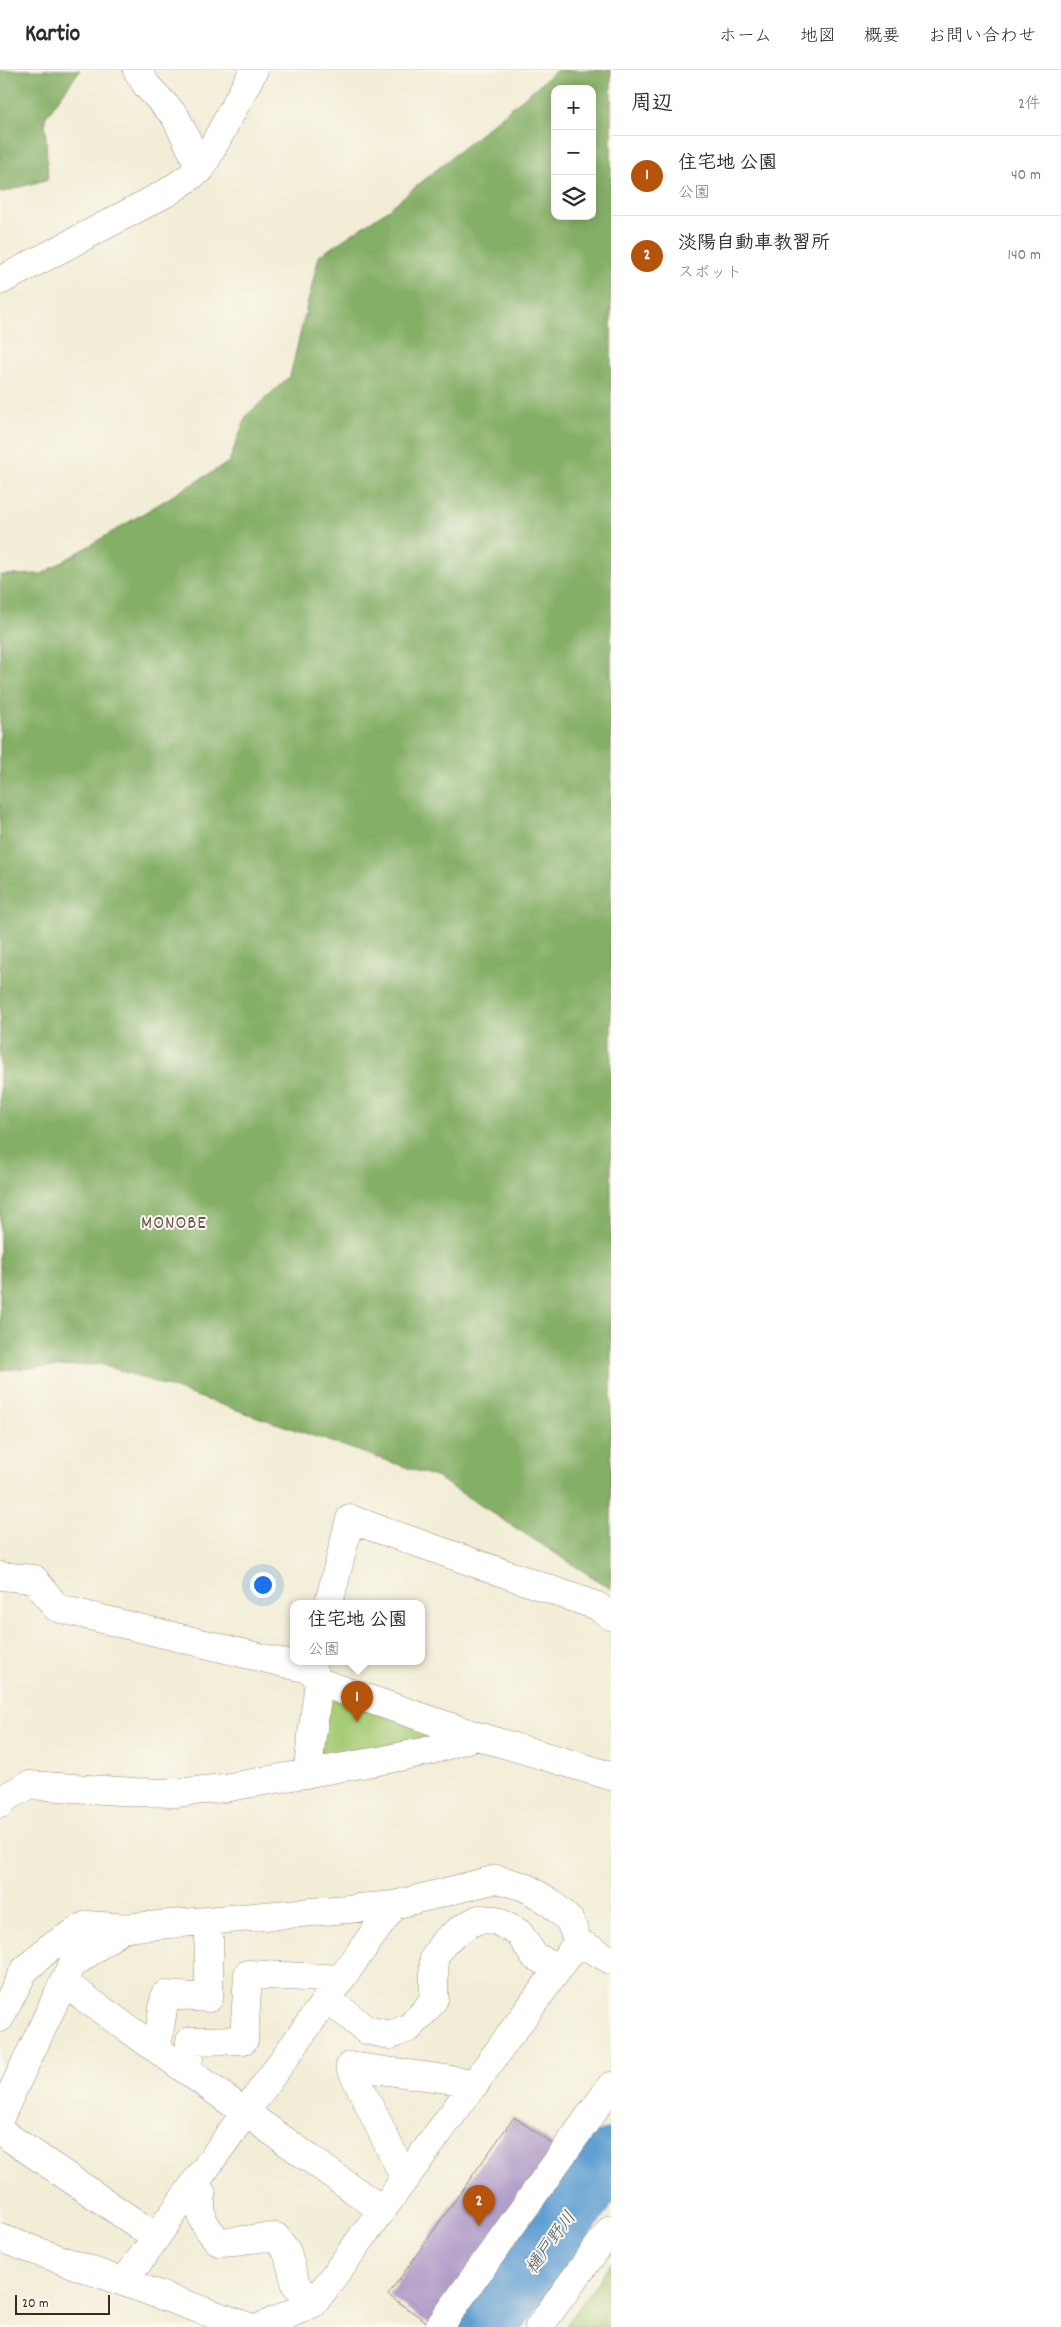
<!DOCTYPE html>
<html lang="ja">
<head>
<meta charset="utf-8">
<style>
	body { margin:0; font-family:Dekko,"Klee One",sans-serif; background:#f2f2f3; color:#2b2b33 }
	.controls { position:absolute; right:15px; top:15px; display:grid; overflow:hidden; border-radius:10px; box-shadow:0 2px 12px #0003 }
	.controls button { width:45px; height:45px; display:grid; place-items:center; padding:0; border:0; border-bottom:1px solid #e1e1e2; background:#fff; color:#2b2b33; font:25px sans-serif }
	.scale { position:absolute; left:15px; bottom:12px; width:95px; box-sizing:border-box; padding-left:5px; border:2px solid #3b2a1e; border-top:0; font-size:14px; line-height:18px; white-space:nowrap; color:#3b2a1e; -webkit-text-stroke:4px #fbf7ec; paint-order:stroke }
	.you { position:absolute; left:262px; top:1514px; width:18px; height:18px; margin:-12px; border:4px solid #fff; border-radius:50%; background:#1a73e8; box-shadow:0 0 0 8px #1a73e833 }
	.badge { display:grid; place-items:center; width:32px; height:32px; border-radius:50%; background:#b45309; color:#fff; font-size:16px; font-weight:700 }
	.pin { position:absolute; translate:-50% -41px; filter:drop-shadow(0 1px 2px #0008) }
	.pin::after { content:''; position:absolute; top:26px; width:18px; height:15px; background:inherit; clip-path:polygon(0 0,100% 0,50% 100%) }
	.popup { position:absolute; left:290px; top:1530px; width:135px; height:65px; box-sizing:border-box; display:grid; place-content:center; border-radius:10px; background:#fff; filter:drop-shadow(0 1px 4px #0005); font-size:16px; white-space:nowrap; color:#7c7c81 }
	.popup b { font-size:19px; color:#2b2b33 }
	.popup::after { content:''; position:absolute; left:50%; top:100%; margin-left:-10px; border:10px solid transparent; border-top-color:#fff }
	.list { margin:0; padding:0; list-style:none }
	h2 { display:flex; justify-content:space-between; align-items:center; height:65px; margin:0; padding:0 20px; font-size:21px }
	h2 small { font-size:16px; font-weight:400; color:#7c7c81 }
	.list li { display:grid; grid-template-columns:32px 1fr auto; gap:15px; align-items:center; box-sizing:border-box; height:80px; padding:0 20px; border-top:1px solid #e1e1e2 }
	.list b { display:block; font-size:19px; white-space:nowrap }
	.list p { margin:0; font-size:16px; white-space:nowrap; color:#7c7c81 }
	.list em { font-size:16px; font-style:normal; color:#7c7c81 }
	.icon { flex:none; width:28px; height:28px; fill:none; stroke:currentColor; stroke-width:2; stroke-linecap:round; stroke-linejoin:round }
	.map { position:relative; flex:none; width:611px; height:2257px; overflow:hidden }
	header { display:flex; align-items:center; gap:30px; box-sizing:border-box; height:70px; padding:0 25px; background:#fff; border-bottom:1px solid #e1e1e2 }
	header strong { font-size:24px }
	nav { display:flex; gap:28px; margin-inline-start:auto; font-size:18px }
	main { display:flex }
	aside { flex:1; background:#fff }
	.map>svg:first-child { display:block }
</style>
</head>
<body>
<header>
<strong>Kartio</strong>
<nav><a>ホーム</a><a>地図</a><a>概要</a><a>お問い合わせ</a></nav>
</header>
<main>
<div class="map">
<svg width="611" height="2257" viewBox="0 0 611 2257">
	<rect width="100%" height="100%" fill="#fbf7ec"/>
	<filter id="ink" filterUnits="userSpaceOnUse"><feTurbulence type="fractalNoise" baseFrequency=".02" numOctaves="2"/><feDisplacementMap in="SourceGraphic" scale="10" xChannelSelector="R" yChannelSelector="G"/><feConvolveMatrix kernelMatrix="1 2 1 2 8 2 1 2 1" color-interpolation-filters="sRGB"/></filter>
	<filter id="wash" filterUnits="userSpaceOnUse"><feTurbulence type="fractalNoise" baseFrequency=".0096" numOctaves="4" result="noise"/><feDisplacementMap in="SourceGraphic" scale="20" xChannelSelector="R" yChannelSelector="G"/><feGaussianBlur stdDeviation="1.12" result="paint"/><feColorMatrix in="noise" values="0 0 0 0 0 0 0 0 0 0 0 0 0 0 0 0 0 1.4 0 .05"/><feComposite in="paint" operator="in"/></filter>
	<g filter="url(#wash)">
		<rect width="100%" height="100%" fill="#f2edd6"/>
		<path fill="#a5cb75" stroke="#707a4a" d="M 329,1628 L 443,1666 L 320,1685 Z
			M 611,2193 L 611,2257 L 565,2257 Z"/>
		<path fill="#84af66" stroke="#606c42" fill-rule="evenodd" d="M 0,0 L 80,0 L 45,48 L 48,109 L 0,123 Z
			M 557,0 L 611,0 L 611,1519 L 438,1408 L 101,1294 L 0,1300 L 0,505 L 42,504 L 229,392 L 246,346 L 290,306 L 319,186 L 389,139 ZM 555,19 L 592,19 L 592,146 L 555,146 Z"/>
		<g fill="none" stroke-linecap="round" stroke-linejoin="round">
			<path stroke="#609fd2" stroke-width="58" d="M 489,2257 L 611,2087"/>
		</g>
		<g id="blocks">
			<path fill="#b3a0c9" d="M 514,2047 L 570,2086 L 434,2257 L 388,2225 Z"/>
		</g>
	</g>
	<g filter="url(#ink)">
		<use href="#blocks" fill-opacity="0" stroke="#968c7a" stroke-width="1"/>
		<g fill="none" stroke-linecap="round" stroke-linejoin="round">
			<defs>
				<path id="minor" d="M 137,0 L 147,16 L 175,46 L 201,99
					M 0,211 L 168,122 L 201,99 L 254,0
					M 0,1506 L 34,1509 L 57,1538 L 312,1600 L 319,1612 L 477,1666
					M 329,1533 L 350,1449 L 597,1536 L 611,1546
					M 307,1704 L 319,1612
					M 0,1734 L 8,1726 L 29,1715 L 134,1722 L 175,1723 L 224,1718 L 384,1690 L 432,1680 L 477,1666 L 611,1706
					M 64,1913 L 382,2140
					M 326,1930 L 347,1944 L 366,1960 L 390,1965 L 409,1958 L 425,1941 L 434,1929 L 434,1888 L 444,1872 L 462,1858 L 479,1849 L 495,1850 L 519,1863 L 534,1886 L 558,1898
					M 0,1948 L 24,1901 L 49,1878 L 87,1855 L 130,1858
					M 157,1979 L 165,1925 L 209,1928 L 209,1851
					M 188,2001 L 190,1971 L 244,1970 L 248,1904 L 341,1909
					M 0,2047 L 72,1895 L 123,1858 L 394,1835 L 497,1809 L 525,1817 L 550,1832 L 570,1851 L 578,1872 L 611,1890
					M 0,2061 L 156,2167
					M 405,2109 L 350,1996 L 476,2013
					M 194,2114 L 202,2124 C 199,2148 203,2154 219,2172 C 239,2172 256,2167 276,2167 L 287,2182 L 296,2215 L 314,2233
					M 0,2168 L 249,2257
					M 124,2212 L 394,1835
					M 261,2257 L 314,2233 L 578,1872
					M 439,2257 L 611,2016
					M 539,2257 L 611,2159"/>
			</defs>
			<use href="#minor" stroke="#968c7a" stroke-width="29"/>
			<use href="#minor" stroke="#fff" stroke-width="28"/>
		</g>
	</g>
	<g text-anchor="middle" stroke-width="4" stroke-linejoin="round" paint-order="stroke">
		<g font-size="18" font-style="italic" fill="#4a5966" stroke="#fbf7ec">
			<text transform="translate(550 2172) rotate(-54)" y="6">樋戸野川</text>
		</g>
		<g font-size="19" letter-spacing="1" fill="#65535a" stroke="#fbf7ec">
			<text x="174" y="1158">MONOBE</text>
		</g>
	</g>
</svg>
<div class="controls">
<button>+</button>
<button>−</button>
<button><svg class="icon" aria-label="layers" viewBox="0 0 24 24"><path d="M12 4l9 5-9 5-9-5zM3 14l9 5 9-5"/></svg></button>
</div>
<div class="scale">20 m</div>
<div class="you"></div>
<div class="pin badge" style="left:357px;top:1652px">1</div>
<div class="popup"><b>住宅地 公園</b>公園</div>
<div class="pin badge" style="left:479px;top:2156px">2</div>
</div>
<aside>
<h2>周辺<small>2件</small></h2>
<ul class="list">
<li><span class="badge">1</span><div><b>住宅地 公園</b><p>公園</p></div><em>40 m</em></li>
<li><span class="badge">2</span><div><b>淡陽自動車教習所</b><p>スポット</p></div><em>140 m</em></li>
</ul>
</aside>
</main>
</body>
</html>
